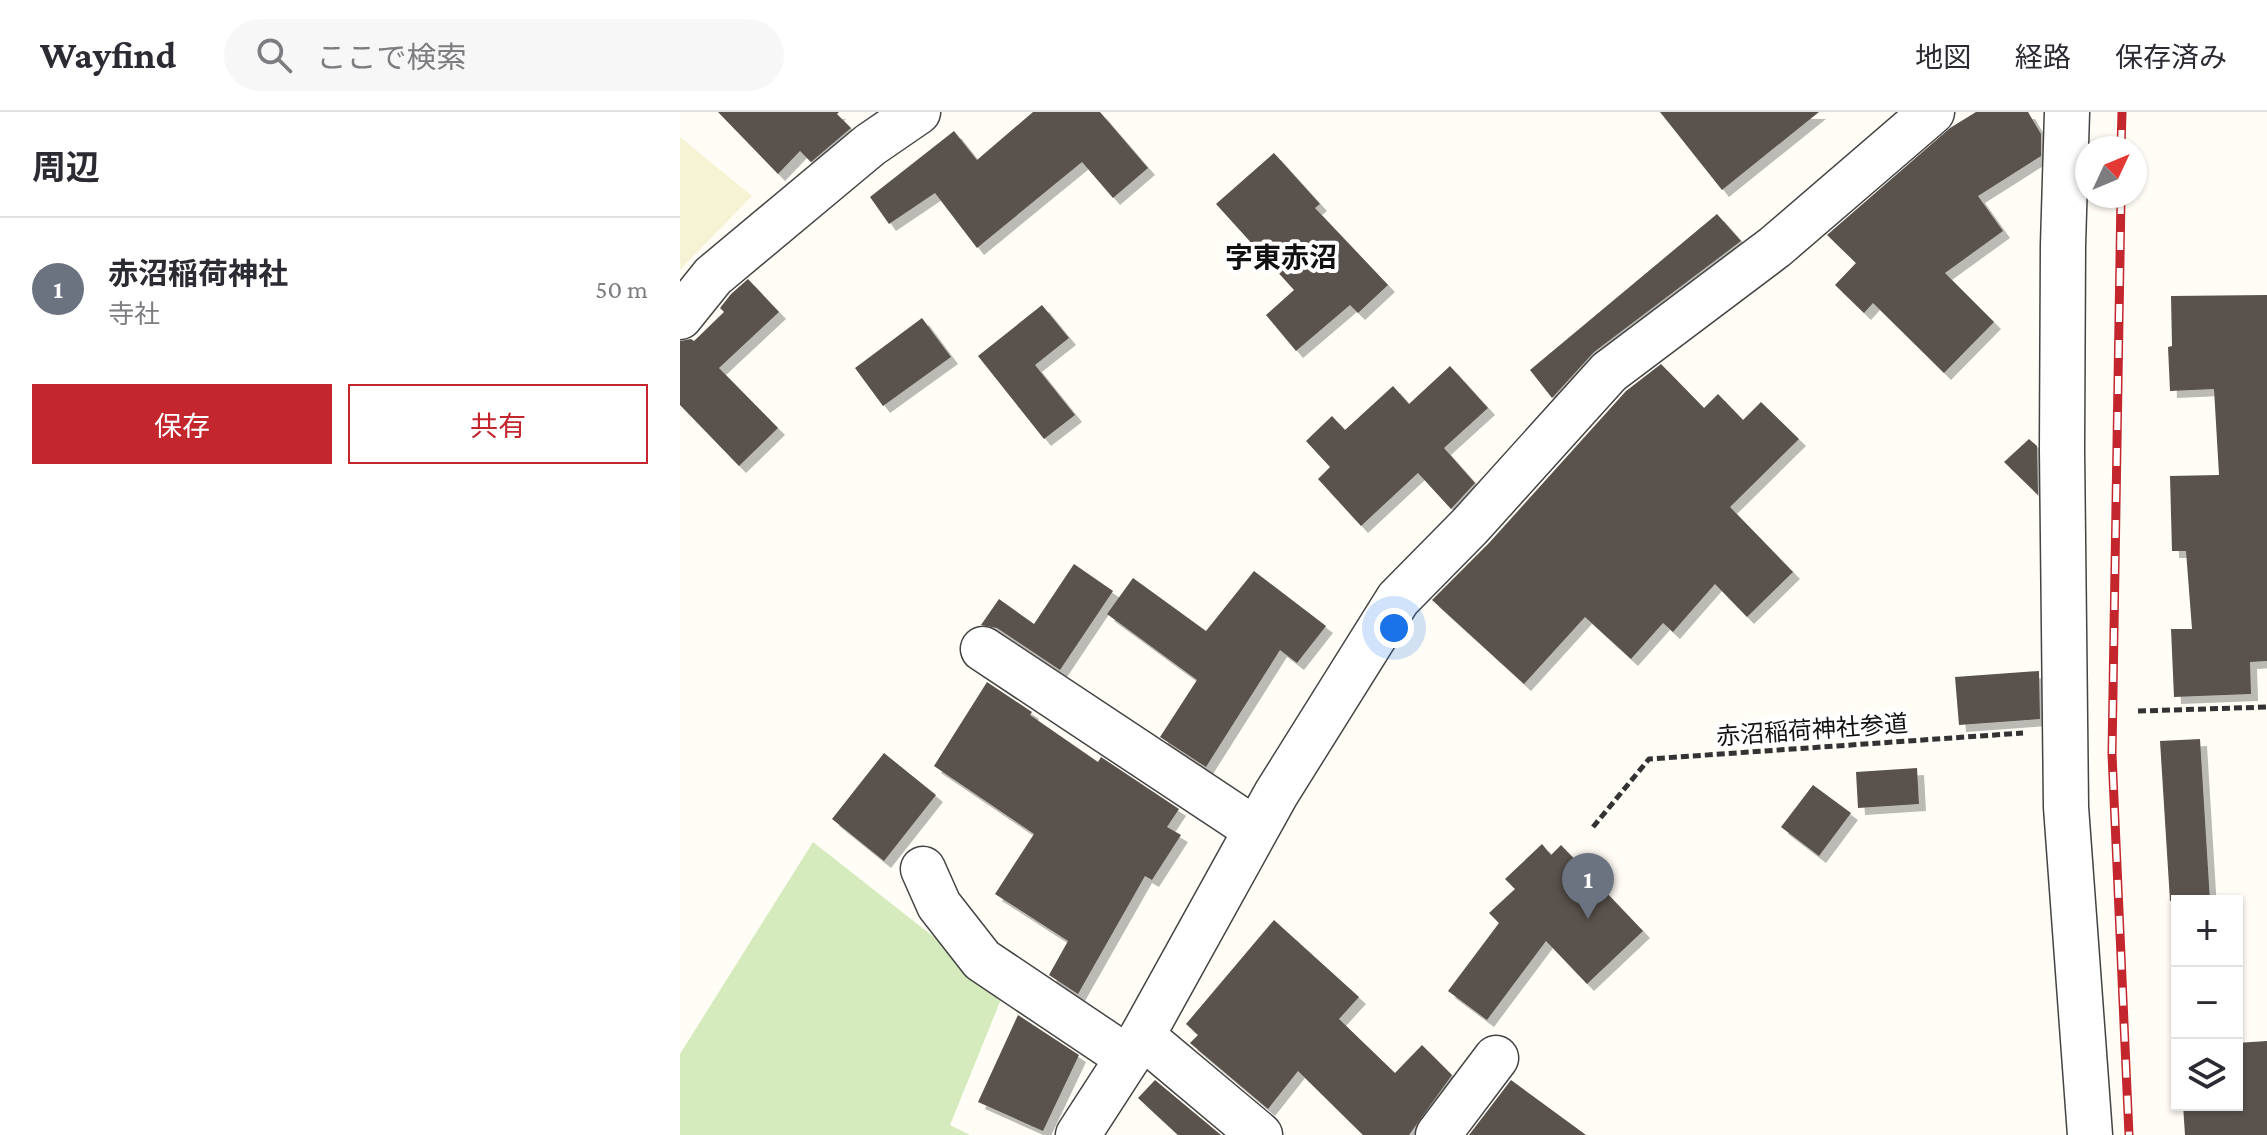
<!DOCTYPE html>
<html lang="ja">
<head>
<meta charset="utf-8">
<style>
	body { margin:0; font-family:"Crimson Pro","Noto Sans JP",serif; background:#f7f7f7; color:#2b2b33 }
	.controls { position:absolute; right:24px; bottom:24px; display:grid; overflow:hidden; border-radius:0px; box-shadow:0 2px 6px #0004 }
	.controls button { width:72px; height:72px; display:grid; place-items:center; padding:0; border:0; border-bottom:2px solid #e1e1e2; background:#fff; color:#2b2b33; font:40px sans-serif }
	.compass { position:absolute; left:1395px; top:24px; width:72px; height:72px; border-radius:50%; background:#fff; box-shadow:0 2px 6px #0004; rotate:46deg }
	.you { position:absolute; left:714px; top:516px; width:28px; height:28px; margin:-20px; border:6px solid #fff; border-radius:50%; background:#1a73e8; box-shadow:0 0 0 12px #1a73e833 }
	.badge { display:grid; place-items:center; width:52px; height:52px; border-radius:50%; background:#c4262e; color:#fff; font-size:26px; font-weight:700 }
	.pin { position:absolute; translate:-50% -66px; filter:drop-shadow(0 2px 4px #0008) }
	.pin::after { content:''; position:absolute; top:42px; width:28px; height:24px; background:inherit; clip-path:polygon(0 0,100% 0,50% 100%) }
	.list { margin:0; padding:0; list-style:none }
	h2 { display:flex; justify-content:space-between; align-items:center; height:104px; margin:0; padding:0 32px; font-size:34px }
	h2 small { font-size:26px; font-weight:400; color:#7c7c81 }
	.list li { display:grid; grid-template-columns:52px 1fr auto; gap:24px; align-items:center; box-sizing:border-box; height:144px; padding:0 32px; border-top:2px solid #e1e1e2 }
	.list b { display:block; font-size:30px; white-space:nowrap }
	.list p { margin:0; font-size:26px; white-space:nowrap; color:#7c7c81 }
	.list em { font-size:26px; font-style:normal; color:#7c7c81 }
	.actions { display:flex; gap:16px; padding:24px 32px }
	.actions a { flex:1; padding:18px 0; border:2px solid #c4262e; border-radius:0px; text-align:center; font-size:28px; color:#c4262e }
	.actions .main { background:#c4262e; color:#fff }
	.icon { flex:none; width:44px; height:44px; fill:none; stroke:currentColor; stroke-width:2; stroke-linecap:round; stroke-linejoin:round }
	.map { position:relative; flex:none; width:1587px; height:1023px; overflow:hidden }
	header { display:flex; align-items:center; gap:48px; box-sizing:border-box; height:112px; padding:0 40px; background:#fff; border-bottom:2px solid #e1e1e2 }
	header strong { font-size:38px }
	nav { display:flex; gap:44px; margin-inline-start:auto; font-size:28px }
	.search { width:560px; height:72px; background:#f7f7f7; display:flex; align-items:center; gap:20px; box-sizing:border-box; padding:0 28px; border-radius:44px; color:#7c7c81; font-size:30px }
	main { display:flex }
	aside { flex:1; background:#fff }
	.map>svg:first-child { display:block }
</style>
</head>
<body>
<header>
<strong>Wayfind</strong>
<div class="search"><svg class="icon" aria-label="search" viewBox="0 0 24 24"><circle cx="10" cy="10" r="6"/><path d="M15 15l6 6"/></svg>ここで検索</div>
<nav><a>地図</a><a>経路</a><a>保存済み</a></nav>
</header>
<main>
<aside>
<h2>周辺<small></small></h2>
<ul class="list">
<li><span class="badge" style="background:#6b7280">1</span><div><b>赤沼稲荷神社</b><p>寺社</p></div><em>50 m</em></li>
</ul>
<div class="actions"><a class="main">保存</a><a>共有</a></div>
</aside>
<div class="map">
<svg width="1587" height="1023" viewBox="0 0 1587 1023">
	<defs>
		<filter id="shadow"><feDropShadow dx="7" dy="7" stdDeviation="0" flood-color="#0004"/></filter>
	</defs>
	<rect width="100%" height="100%" fill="#fffdf5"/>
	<path fill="#f6f3d4" d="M 0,25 L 72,84 L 0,158 Z"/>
	<path fill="#d5ebbd" d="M 133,730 L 324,880 L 270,1013 L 290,1023 L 0,1023 L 0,942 Z"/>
	<path fill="#5a524d" filter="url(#shadow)" d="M 38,0 L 159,0 L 157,2 L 171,16 L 131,50 L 120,39 L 98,62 Z
		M 353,0 L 420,0 L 468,56 L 433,86 L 402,50 L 297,136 L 255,81 L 209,112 L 190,85 L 274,19 L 297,48 Z
		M 980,0 L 1139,0 L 1042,78 Z
		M 1296,0 L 1348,0 L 1361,22 L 1361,44 L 1298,84 L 1323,119 L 1265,161 L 1314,210 L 1264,261 L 1193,191 L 1184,201 L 1155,173 L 1176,151 L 1147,123 L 1270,16 Z
		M 594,41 L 640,92 L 635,96 L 708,173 L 678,201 L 670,193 L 616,239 L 586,203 L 614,178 L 536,92 Z
		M 1037,102 L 1061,129 L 914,240 L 872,286 L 850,258 Z
		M 68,167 L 99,200 L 39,256 L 98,316 L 59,354 L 0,293 L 0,229 L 11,227 L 14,229 L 44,200 L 40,196 L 51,182 Z
		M 1587,183 L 1587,549 L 1570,550 L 1571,582 L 1494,585 L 1491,517 L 1512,517 L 1506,439 L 1492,439 L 1490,364 L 1539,363 L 1534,277 L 1490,279 L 1488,235 L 1492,234 L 1491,184 Z
		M 362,193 L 389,226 L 355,253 L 395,303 L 364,327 L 298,244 Z
		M 242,206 L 271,245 L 203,294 L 175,256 Z
		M 981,252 L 1024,296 L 1038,282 L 1063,308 L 1081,290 L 1119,327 L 1050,395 L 1113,460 L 1067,505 L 1035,472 L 993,520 L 983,511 L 951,547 L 905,505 L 844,572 L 752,488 L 809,431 L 946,279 Z
		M 770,254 L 808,296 L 764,336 L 795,371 L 771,397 L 738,361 L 681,414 L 638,367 L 650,355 L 626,329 L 652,304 L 665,318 L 713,274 L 729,292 Z
		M 1349,327 L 1357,334 L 1358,383 L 1324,350 Z
		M 394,452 L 433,479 L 380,558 L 317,516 L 301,513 L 319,487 L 354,512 Z
		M 574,459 L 646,514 L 617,551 L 600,538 L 526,655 L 480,625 L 517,568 L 427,502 L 453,466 L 526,519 Z
		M 1359,559 L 1360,607 L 1279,613 L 1275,565 Z
		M 307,570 L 352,600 L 350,603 L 418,650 L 421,645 L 499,697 L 487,715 L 501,723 L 472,768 L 465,764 L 398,882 L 369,863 L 388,829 L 315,782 L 354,722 L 254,654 Z
		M 1520,627 L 1530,789 L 1490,789 L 1480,629 Z
		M 204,641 L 256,683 L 204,749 L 152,707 Z
		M 1237,656 L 1239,692 L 1178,696 L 1176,660 Z
		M 1133,673 L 1171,701 L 1139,744 L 1101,715 Z
		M 862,732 L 871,743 L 881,733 L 963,819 L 907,872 L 866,829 L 807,908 L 768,879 L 819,811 L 809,801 L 835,777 L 825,767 Z
		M 594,808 L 679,885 L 659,907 L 715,961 L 742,933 L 772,963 L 729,1023 L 683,1023 L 618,959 L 588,997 L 510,931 L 518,923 L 506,912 Z
		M 338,903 L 399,943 L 363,1019 L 298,990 Z
		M 1587,929 L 1587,1023 L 1505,1023 L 1503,993 L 1557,993 L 1557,931 Z
		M 475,968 L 541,1023 L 498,1023 L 458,986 Z
		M 831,968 L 906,1023 L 789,1023 Z"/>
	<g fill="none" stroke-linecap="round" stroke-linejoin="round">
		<defs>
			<path id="minor" d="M 1387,0 L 1383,133 L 1382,337 L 1386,695 L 1410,1023
				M 0,205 L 33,164 L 190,33 L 238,0
				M 303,537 L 576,718
				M 243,757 L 259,793 L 302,848 L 448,946
				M 462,924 L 580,1023
				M 398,1023 L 462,924 L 596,682 L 718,487 L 790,414 L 929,260 L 1095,135 L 1252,0
				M 758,1023 L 816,946"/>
		</defs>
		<use href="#minor" stroke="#444" stroke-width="47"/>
		<path stroke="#333" stroke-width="5" stroke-dasharray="8 4" stroke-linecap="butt" d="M 1458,599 L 1587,595
			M 913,715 L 969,647 L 1343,621"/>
		<use href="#minor" stroke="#fff" stroke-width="44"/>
		<defs>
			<path id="rail" d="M 1441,36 L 1442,0
				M 1441,84 L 1432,642 L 1449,1023"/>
		</defs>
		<use href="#rail" stroke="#c4262e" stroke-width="9"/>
		<use href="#rail" stroke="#fff" stroke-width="6" stroke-dasharray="18" stroke-linecap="butt"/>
	</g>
	<g text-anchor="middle" stroke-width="8" stroke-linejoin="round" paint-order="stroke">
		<g font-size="24" fill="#111" stroke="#fff">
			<text transform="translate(1132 618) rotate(-4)" y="8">赤沼稲荷神社参道</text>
		</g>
		<g font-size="28" font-weight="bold" fill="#111" stroke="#fff">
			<text x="601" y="155">字東赤沼</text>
		</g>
	</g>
</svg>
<div class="controls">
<button>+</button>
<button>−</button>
<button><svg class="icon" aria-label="layers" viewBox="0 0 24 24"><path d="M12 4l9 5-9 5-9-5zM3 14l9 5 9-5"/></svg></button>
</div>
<svg class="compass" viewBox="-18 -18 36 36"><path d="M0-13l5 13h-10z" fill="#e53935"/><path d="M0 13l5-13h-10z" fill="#7c7c81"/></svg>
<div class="you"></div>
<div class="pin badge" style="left:908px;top:807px;background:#6b7280">1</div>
</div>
</main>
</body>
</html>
